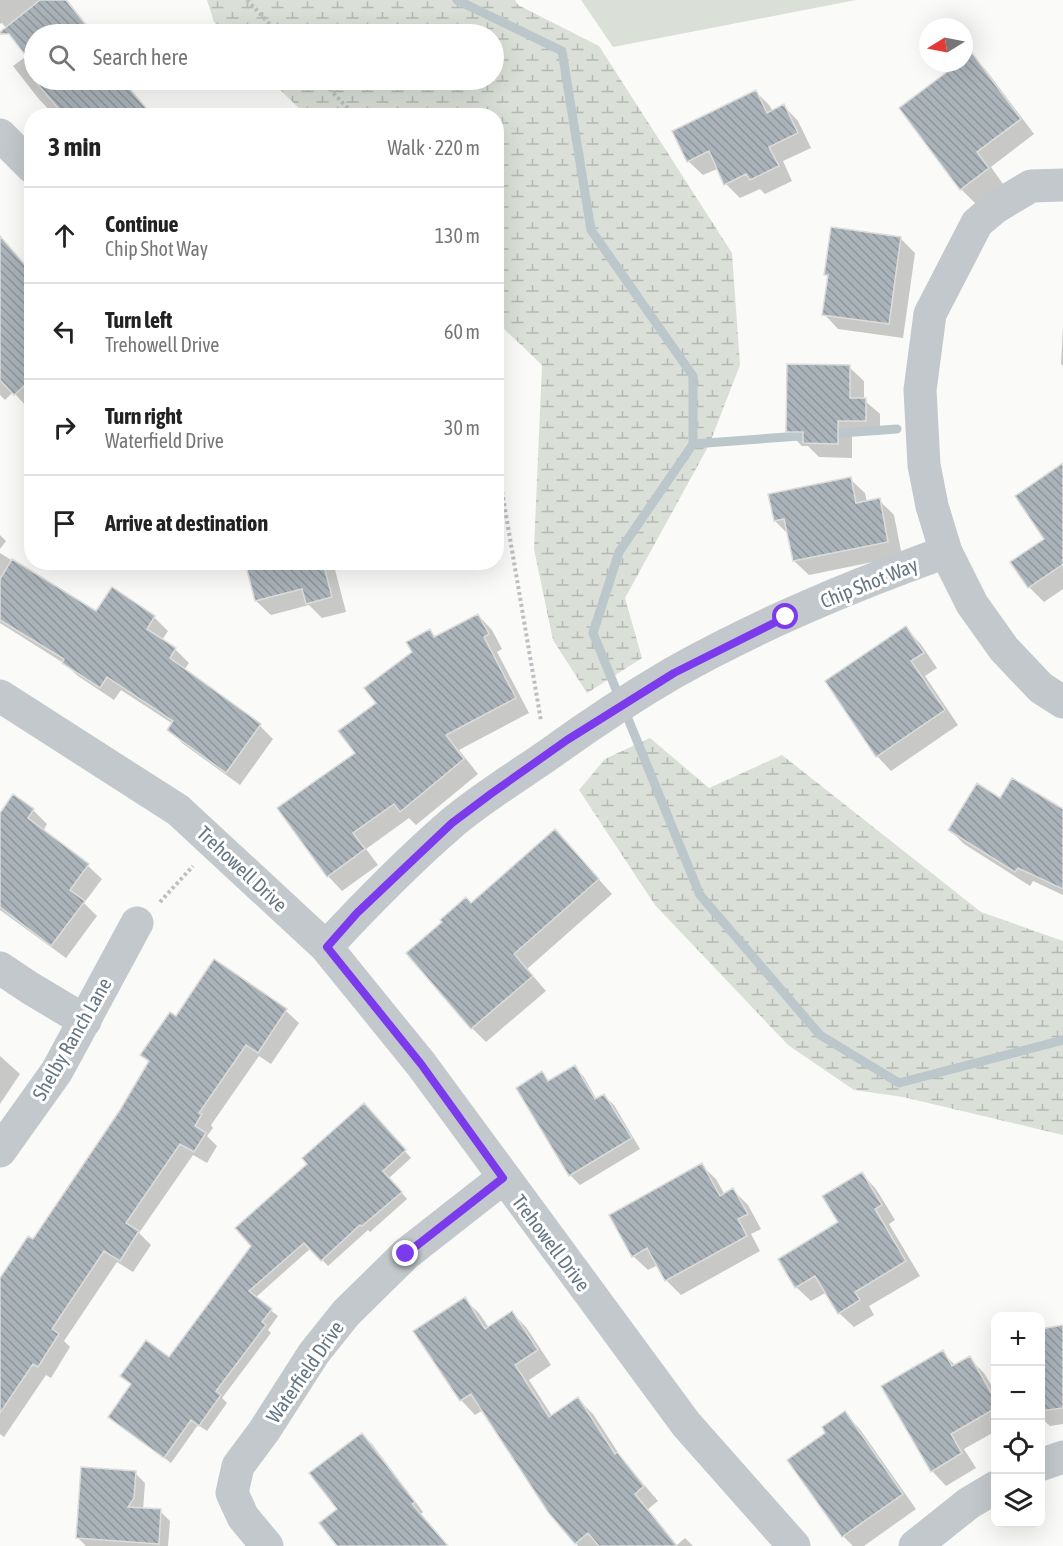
<!DOCTYPE html>
<html lang="en">
<head>
<meta charset="utf-8">
<style>
	body { margin:0; font-family:"Asap Condensed",sans-serif; background:#f6f6f6; color:#222 }
	.controls { position:absolute; right:18px; bottom:18px; display:grid; overflow:hidden; border-radius:12px; box-shadow:0 6px 24px #0002 }
	.controls button { width:54px; height:54px; display:grid; place-items:center; padding:0; border:0; border-bottom:2px solid #e0e0e0; background:#fff; color:#222; font:30px sans-serif }
	.compass { position:absolute; left:919px; top:18px; width:54px; height:54px; border-radius:50%; background:#fff; box-shadow:0 6px 24px #0002; rotate:260deg }
	.stop { position:absolute; width:18px; height:18px; margin:-14px; border:4px solid #7c3aed; border-radius:50%; background:#fff }
	.stop.end { background:#7c3aed; border-color:#fff; box-shadow:0 2px 6px #0008 }
	.list { margin:0; padding:0; list-style:none }
	h2 { display:flex; justify-content:space-between; align-items:center; height:78px; margin:0; padding:0 24px; font-size:26px }
	h2 small { font-size:20px; font-weight:400; color:#767676 }
	.list li { display:grid; grid-template-columns:39px 1fr auto; gap:18px; align-items:center; box-sizing:border-box; height:96px; padding:0 24px; border-top:2px solid #e0e0e0 }
	.list b { display:block; font-size:22px; white-space:nowrap }
	.list p { margin:0; font-size:20px; white-space:nowrap; color:#767676 }
	.list em { font-size:20px; font-style:normal; color:#767676 }
	.icon { flex:none; width:33px; height:33px; fill:none; stroke:currentColor; stroke-width:2; stroke-linecap:round; stroke-linejoin:round }
	.map { position:relative; flex:none; width:1063px; height:1546px; overflow:hidden }
	.search { position:absolute; background:#fff; box-shadow:0 6px 24px #0002; left:24px; top:24px; width:480px; height:66px; display:flex; align-items:center; gap:15px; box-sizing:border-box; padding:0 21px; border-radius:33px; color:#767676; font-size:22px }
	.panel { position:absolute; background:#fff; box-shadow:0 6px 24px #0002; left:24px; top:108px; width:480px; height:462px; border-radius:24px }
	.map>svg:first-child { display:block }
</style>
</head>
<body>
<div class="map">
<svg width="1063" height="1546" viewBox="0 0 1063 1546">
	<defs>
		<pattern id="wetland-marsh" width="20" height="14" patternUnits="userSpaceOnUse" patternTransform="scale(1.5)"><rect width="20" height="14" fill="#dadfd7"/><path d="M1 5h8M5 5V1M11 12h8M15 12V8" fill="none" stroke="#b4b9b4"/></pattern>
		<pattern id="building-back-hatch" width="6" height="6" patternUnits="userSpaceOnUse" patternTransform="scale(1.5)"><rect width="6" height="6" fill="#aab3b9"/><path d="M-1 5l2 2M0 0l6 6M5-1l2 2" fill="none" stroke="#8e969c"/></pattern>
	</defs>
	<rect width="100%" height="100%" fill="#fafaf8"/>
	<path fill="#dadfd7" d="M 581,0 L 856,0 L 613,47 Z"/>
	<path fill="url(#wetland-marsh)" d="M 207,0 L 515,0 L 518,5 L 599,46 L 732,253 L 740,365 L 709,445 L 625,598 L 642,658 L 587,693 L 553,640 L 534,549 L 542,365 L 497,322 L 496,116 L 306,115 L 270,80 L 494,80 L 494,34 L 226,34 L 214,22 Z
		M 650,738 L 709,788 L 782,755 L 981,912 L 1063,941 L 1063,1135 L 903,1097 L 854,1090 L 788,1045 L 655,905 L 579,790 L 605,759 Z"/>
	<path fill="#0003" d="M 0,0 L 67,0 L 94,34 L 34,34 L 34,80 L 122,80 L 153,116 L 67,116 L 60,107 L 52,113 L 38,98 L 13,66 L 28,55 L 2,23 L 0,24 Z
		M 972,55 L 986,70 L 1034,134 L 991,167 L 1003,184 L 976,204 L 961,189 L 901,109 Z
		M 756,92 L 770,106 L 773,112 L 784,106 L 798,121 L 811,148 L 783,161 L 792,181 L 765,194 L 760,189 L 740,198 L 726,184 L 717,169 L 703,175 L 688,161 Z
		M 0,237 L 32,272 L 32,406 L 29,409 L 13,392 L 5,400 L 0,395 Z
		M 900,238 L 915,253 L 903,338 L 838,329 L 824,314 L 829,278 L 825,274 Z
		M 1063,327 L 1063,366 L 1061,364 Z
		M 849,367 L 864,381 L 864,400 L 880,414 L 880,435 L 852,435 L 852,458 L 819,457 L 808,446 L 802,446 L 787,431 Z
		M 1063,465 L 1063,589 L 1044,602 L 1029,587 L 1012,563 L 1046,539 Z
		M 850,479 L 865,493 L 867,502 L 879,500 L 894,515 L 902,556 L 809,575 L 794,561 L 789,535 L 775,521 Z
		M 0,535 L 6,541 L 0,549 Z
		M 0,553 L 96,613 L 112,590 L 154,617 L 168,631 L 162,640 L 175,649 L 189,663 L 184,670 L 260,726 L 273,739 L 240,785 L 182,743 L 169,729 L 173,724 L 121,690 L 114,700 L 78,676 L 65,664 L 0,623 Z
		M 246,562 L 333,562 L 346,612 L 322,618 L 309,605 L 271,615 L 256,601 Z
		M 478,615 L 492,630 L 502,649 L 497,652 L 529,713 L 459,750 L 478,774 L 416,825 L 409,818 L 366,849 L 378,865 L 342,891 L 328,876 L 357,753 L 378,703 L 430,631 L 436,637 Z
		M 905,628 L 920,643 L 937,668 L 925,676 L 958,725 L 891,771 L 877,756 Z
		M 13,796 L 33,810 L 47,824 L 43,831 L 88,866 L 102,879 L 84,903 L 97,916 L 66,958 L 0,910 L 0,812 L 2,813 Z
		M 1000,800 L 1063,811 L 1063,895 L 1033,881 L 1030,886 L 964,844 L 949,829 Z
		M 555,831 L 612,894 L 527,969 L 546,991 L 486,1042 L 472,1028 L 471,905 Z
		M 214,961 L 286,1011 L 299,1023 L 271,1064 L 259,1056 L 211,1125 L 213,1128 L 207,1136 L 217,1146 L 207,1163 L 193,1155 L 139,1233 L 151,1245 L 133,1272 L 117,1262 L 64,1341 L 70,1347 L 51,1378 L 46,1375 L 4,1437 L 0,1434 L 0,1281 L 33,1241 L 121,1110 L 150,1063 L 142,1055 L 176,1019 Z
		M 0,1056 L 20,1074 L 0,1104 Z
		M 574,1067 L 584,1077 L 597,1100 L 604,1096 L 614,1105 L 640,1149 L 580,1185 L 570,1175 L 542,1073 L 550,1082 Z
		M 371,1112 L 411,1158 L 389,1178 L 407,1199 L 370,1232 L 368,1230 L 328,1266 L 311,1248 L 255,1298 L 278,1316 L 268,1330 L 271,1333 L 222,1398 L 227,1403 L 207,1431 L 198,1425 L 171,1463 L 110,1416 L 132,1385 L 122,1376 L 169,1359 Z
		M 701,1165 L 716,1179 L 725,1195 L 733,1190 L 748,1205 L 761,1229 L 751,1234 L 760,1251 L 681,1295 L 667,1281 L 658,1265 L 648,1270 L 633,1256 Z
		M 862,1174 L 876,1189 L 895,1220 L 889,1224 L 920,1276 L 869,1306 L 874,1315 L 854,1327 L 839,1313 L 827,1292 L 811,1301 L 796,1287 L 840,1223 Z
		M 464,1299 L 479,1313 L 489,1328 L 512,1313 L 526,1327 L 551,1365 L 529,1380 L 552,1416 L 578,1399 L 593,1414 L 623,1460 L 658,1501 L 648,1509 L 677,1545 L 685,1538 L 693,1546 L 578,1546 L 576,1543 L 483,1410 L 475,1415 L 461,1400 Z
		M 1063,1327 L 1063,1424 L 1050,1426 L 1040,1417 L 1040,1330 Z
		M 942,1352 L 956,1366 L 969,1358 L 984,1373 L 996,1393 L 996,1431 L 964,1449 L 976,1468 L 946,1486 L 932,1471 Z
		M 844,1413 L 859,1428 L 916,1509 L 864,1546 L 853,1546 L 843,1536 L 827,1433 Z
		M 362,1435 L 372,1444 L 423,1512 L 421,1514 L 448,1546 L 340,1546 L 339,1510 Z
		M 135,1473 L 145,1483 L 143,1510 L 160,1511 L 170,1521 L 168,1546 L 86,1546 L 77,1537 Z"/>
	<g fill="none" stroke-linecap="round" stroke-linejoin="round">
		<path stroke="#bbc7cb" stroke-width="9" d="M 457,0 L 562,51 L 591,230 L 693,376 L 693,444 L 619,552 L 593,633 L 700,895 L 820,1035 L 899,1083 L 1063,1040
			M 827,434 L 897,429
			M 693,444 L 813,435"/>
	</g>
	<path fill="url(#building-back-hatch)" stroke="#dcdcda" stroke-width="1.5" d="M 40,0 L 66,0 L 93,34 L 34,34 L 34,66 L 9,34 L 0,34 L 0,32 Z
		M 972,53 L 1021,119 L 977,152 L 989,168 L 960,190 L 899,108 L 959,63 L 964,63 L 964,60 Z
		M 34,80 L 122,80 L 153,116 L 65,116 Z
		M 756,90 L 767,113 L 784,104 L 798,133 L 769,147 L 779,166 L 750,180 L 746,174 L 724,185 L 709,151 L 687,162 L 672,131 Z
		M 831,227 L 901,237 L 889,324 L 822,315 L 828,275 L 824,275 Z
		M 0,236 L 32,273 L 32,379 L 14,395 L 0,380 Z
		M 787,364 L 850,365 L 850,398 L 866,398 L 866,421 L 838,421 L 838,444 L 803,443 L 803,432 L 786,432 Z
		M 1063,463 L 1063,566 L 1062,565 L 1028,588 L 1010,562 L 1044,539 L 1015,496 Z
		M 851,477 L 856,503 L 880,498 L 888,542 L 793,561 L 784,519 L 774,521 L 768,494 Z
		M 12,559 L 96,611 L 112,587 L 155,616 L 147,629 L 176,648 L 170,658 L 261,724 L 226,773 L 167,730 L 173,721 L 107,677 L 100,688 L 62,663 L 64,659 L 0,620 L 0,579 Z
		M 245,562 L 323,562 L 332,597 L 306,604 L 302,589 L 255,601 Z
		M 478,614 L 489,634 L 484,637 L 516,698 L 446,735 L 464,759 L 400,812 L 394,804 L 353,833 L 365,849 L 327,877 L 277,808 L 355,753 L 338,731 L 376,703 L 364,688 L 412,652 L 406,642 L 430,629 L 434,637 Z
		M 906,626 L 924,653 L 911,661 L 945,710 L 876,757 L 825,681 Z
		M 1012,778 L 1063,809 L 1063,889 L 1018,868 L 1015,872 L 948,830 L 977,783 L 1000,798 Z
		M 13,794 L 34,809 L 28,818 L 89,864 L 70,890 L 85,901 L 51,946 L 0,907 L 0,813 Z
		M 555,829 L 599,879 L 514,954 L 533,976 L 471,1029 L 406,953 L 442,922 L 440,920 L 466,897 L 471,903 Z
		M 214,959 L 287,1009 L 258,1053 L 246,1045 L 199,1113 L 202,1114 L 195,1126 L 206,1133 L 194,1152 L 180,1144 L 126,1223 L 139,1231 L 120,1261 L 104,1251 L 52,1329 L 59,1334 L 38,1367 L 33,1364 L 0,1413 L 0,1278 L 28,1236 L 33,1239 L 120,1110 L 149,1061 L 140,1055 L 170,1012 L 176,1016 Z
		M 575,1065 L 595,1099 L 604,1094 L 632,1138 L 569,1176 L 516,1088 L 542,1071 L 548,1081 Z
		M 364,1103 L 406,1150 L 383,1171 L 402,1192 L 362,1226 L 360,1225 L 321,1261 L 304,1243 L 249,1291 L 272,1309 L 262,1322 L 266,1325 L 216,1391 L 221,1395 L 199,1426 L 191,1420 L 164,1458 L 108,1417 L 131,1384 L 120,1376 L 146,1340 L 169,1357 L 251,1246 L 235,1228 L 307,1164 L 302,1158 Z
		M 702,1163 L 720,1196 L 733,1188 L 748,1214 L 738,1219 L 747,1236 L 665,1281 L 647,1248 L 632,1257 L 609,1215 Z
		M 862,1172 L 882,1205 L 875,1209 L 906,1261 L 855,1292 L 860,1300 L 838,1314 L 815,1276 L 795,1288 L 778,1259 L 838,1222 L 822,1196 Z
		M 465,1297 L 485,1329 L 512,1311 L 538,1350 L 515,1365 L 549,1417 L 578,1397 L 615,1454 L 617,1452 L 644,1486 L 635,1494 L 677,1546 L 599,1546 L 588,1533 L 575,1544 L 548,1512 L 471,1394 L 460,1401 L 413,1331 Z
		M 1063,1325 L 1063,1408 L 1041,1411 L 1041,1329 Z
		M 943,1350 L 952,1366 L 970,1356 L 996,1401 L 996,1408 L 951,1434 L 962,1453 L 931,1472 L 881,1386 Z
		M 845,1411 L 903,1494 L 842,1537 L 787,1460 L 825,1433 L 822,1427 Z
		M 362,1433 L 415,1502 L 412,1504 L 448,1546 L 337,1546 L 319,1523 L 337,1509 L 309,1473 Z
		M 81,1467 L 136,1471 L 134,1498 L 128,1507 L 161,1509 L 159,1544 L 76,1538 Z"/>
	<g fill="none" stroke-linecap="round" stroke-linejoin="round">
		<path stroke="#bbbfc2" stroke-width="4" stroke-dasharray="3 3" stroke-linecap="butt" d="M 247,0 L 279,34
			M 321,80 L 355,116
			M 496,456 L 541,721
			M 160,902 L 193,866"/>
		<path stroke="#c3c8cc" stroke-width="33" d="M 0,135 L 32,167
			M 1063,185 L 1031,186 L 996,207 L 977,223 L 930,314 L 920,390 L 924,465 L 932,506 L 946,552 L 972,604 L 1004,649 L 1041,688 L 1063,702
			M 0,696 L 178,810 L 326,947 L 421,1064 L 686,1424 L 794,1546
			M 326,947 C 366,904 408,861 452,823 C 482,798 516,777 548,755 C 588,726 630,698 673,673 C 756,626 856,584 946,552
			M 0,968 L 30,988 L 85,1021
			M 0,1151 L 57,1071 L 137,923
			M 1040,1465 L 1063,1457
			M 267,1546 L 243,1517 L 232,1493 L 238,1466 L 264,1431 L 314,1353 L 346,1313 L 406,1254 L 503,1178
			M 915,1546 L 969,1503 L 996,1487"/>
	</g>
	<g fill="none" stroke-linecap="round" stroke-linejoin="round">
		<path stroke="#7c3aed" stroke-width="8" d="M 406,1254 L 503,1178 L 421,1064 L 327,947 L 357,913 L 452,823 L 492,793 L 567,740 L 674,673 L 786,617"/>
	</g>
	<g text-anchor="middle" stroke-width="6" stroke-linejoin="round" paint-order="stroke">
		<g font-size="20" fill="#657683" stroke="#fff">
			<text transform="translate(869 583) rotate(-22)" y="7">Chip Shot Way</text>
			<text transform="translate(242 869) rotate(43)" y="7">Trehowell Drive</text>
			<text transform="translate(72 1039) rotate(-60)" y="7">Shelby Ranch Lane</text>
			<text transform="translate(551 1243) rotate(53)" y="7">Trehowell Drive</text>
			<text transform="translate(305 1372) rotate(-55)" y="7">Waterfield Drive</text>
		</g>
	</g>
</svg>
<div class="controls">
<button>+</button>
<button>−</button>
<button><svg class="icon" aria-label="locate" viewBox="0 0 24 24"><circle cx="12" cy="12" r="6"/><path d="M12 2v4M12 18v4M2 12h4M18 12h4"/></svg></button>
<button><svg class="icon" aria-label="layers" viewBox="0 0 24 24"><path d="M12 4l9 5-9 5-9-5zM3 14l9 5 9-5"/></svg></button>
</div>
<svg class="compass" viewBox="-18 -18 36 36"><path d="M0-13l5 13h-10z" fill="#e53935"/><path d="M0 13l5-13h-10z" fill="#767676"/></svg>
<div class="stop" style="left:786px;top:617px"></div>
<div class="stop end" style="left:406px;top:1254px"></div>
<div class="search"><svg class="icon" aria-label="search" viewBox="0 0 24 24"><circle cx="10" cy="10" r="6"/><path d="M15 15l6 6"/></svg>Search here</div>
<section class="panel">
<h2>3 min<small>Walk · 220 m</small></h2>
<ul class="list">
<li><svg class="icon" aria-label="ahead" viewBox="0 0 24 24"><path d="M12 20V5M6 11l6-6 6 6"/></svg><div><b>Continue</b><p>Chip Shot Way</p></div><em>130 m</em></li>
<li><svg class="icon" aria-label="left" viewBox="0 0 24 24"><path d="M17 20v-9H6M10 6l-5 5 5 5"/></svg><div><b>Turn left</b><p>Trehowell Drive</p></div><em>60 m</em></li>
<li><svg class="icon" aria-label="right" viewBox="0 0 24 24"><path d="M7 20v-9h11M14 6l5 5-5 5"/></svg><div><b>Turn right</b><p>Waterfield Drive</p></div><em>30 m</em></li>
<li><svg class="icon" aria-label="arrive" viewBox="0 0 24 24"><path d="M6 21V4h12l-3 4 3 4H6"/></svg><div><b>Arrive at destination</b></div></li>
</ul>
</section>
</div>
</body>
</html>
